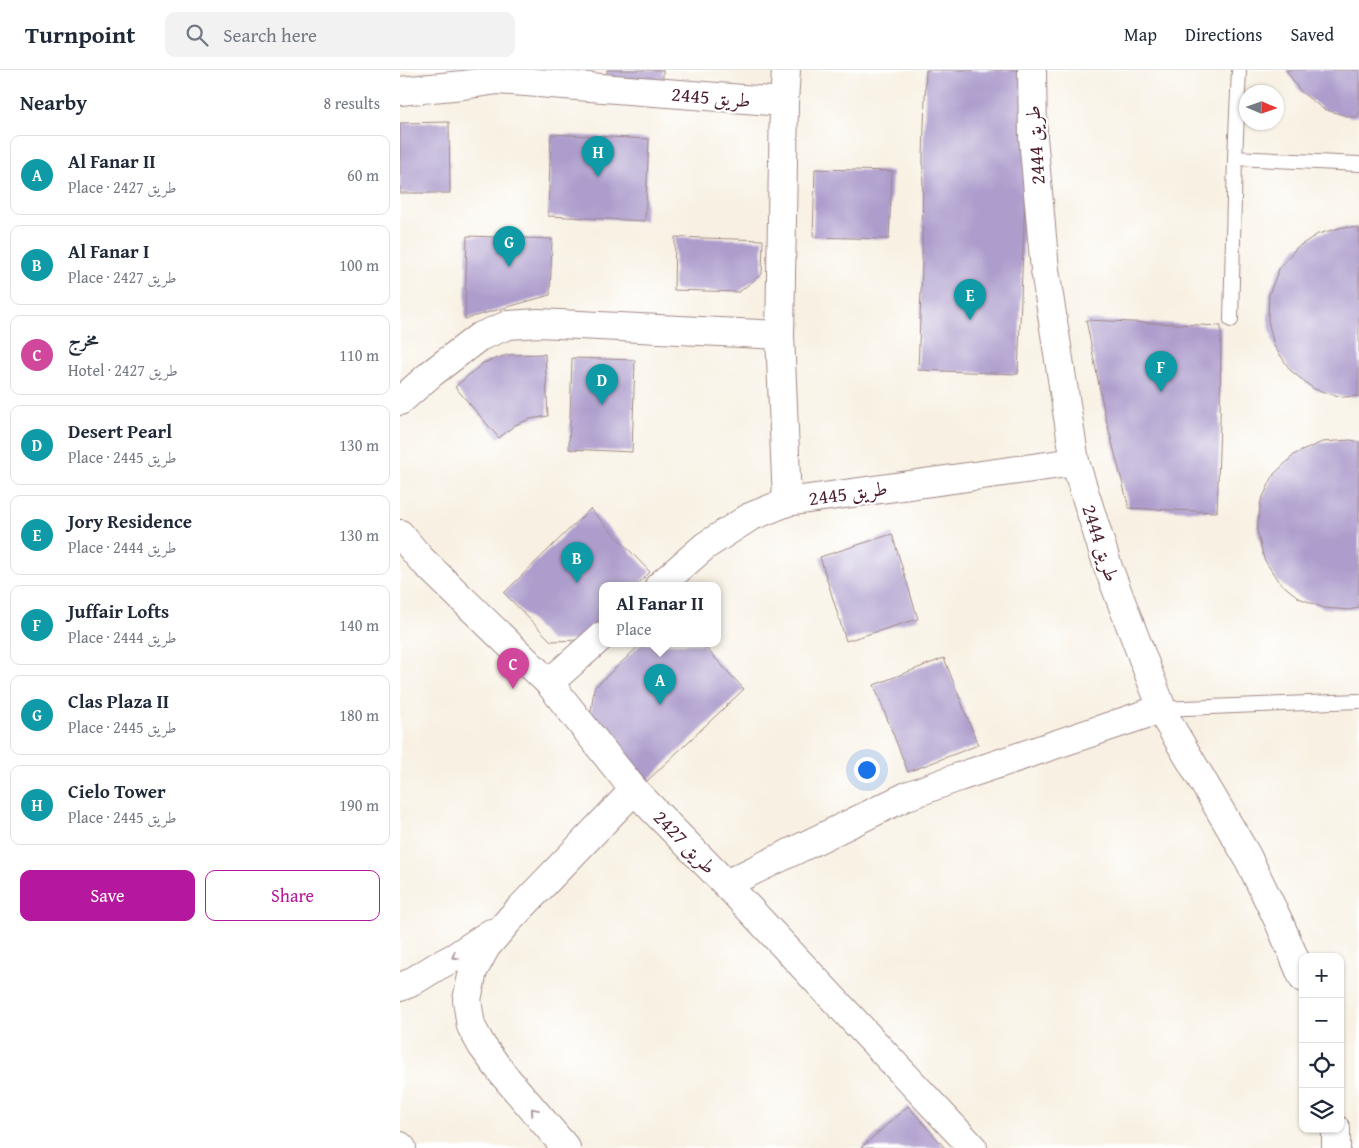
<!DOCTYPE html>
<html lang="en">
<head>
<meta charset="utf-8">
<style>
	body { margin:0; font-family:"Gentium Book Plus",Amiri,serif; background:#f2f2f3; color:#1f2937 }
	.controls { position:absolute; right:15px; bottom:15px; display:grid; overflow:hidden; border-radius:10px; box-shadow:0 1px 4px #0004 }
	.controls button { width:45px; height:45px; display:grid; place-items:center; padding:0; border:0; border-bottom:1px solid #e0e1e3; background:#fff; color:#1f2937; font:25px sans-serif }
	.compass { position:absolute; left:839px; top:15px; width:45px; height:45px; border-radius:50%; background:#fff; box-shadow:0 1px 4px #0004; rotate:92deg }
	.you { position:absolute; left:466px; top:699px; width:18px; height:18px; margin:-12px; border:4px solid #fff; border-radius:50%; background:#1a73e8; box-shadow:0 0 0 8px #1a73e833 }
	.badge { display:grid; place-items:center; width:32px; height:32px; border-radius:50%; background:#b5179e; color:#fff; font-size:16px; font-weight:700 }
	.pin { position:absolute; translate:-50% -41px; filter:drop-shadow(0 1px 2px #0008) }
	.pin::after { content:''; position:absolute; top:26px; width:18px; height:15px; background:inherit; clip-path:polygon(0 0,100% 0,50% 100%) }
	.popup { position:absolute; left:199px; top:512px; width:122px; height:65px; box-sizing:border-box; display:grid; place-content:center; border-radius:10px; background:#fff; filter:drop-shadow(0 1px 4px #0005); font-size:16px; white-space:nowrap; color:#747a83 }
	.popup b { font-size:19px; color:#1f2937 }
	.popup::after { content:''; position:absolute; left:50%; top:100%; margin-left:-10px; border:10px solid transparent; border-top-color:#fff }
	.list { margin:0; padding:0; list-style:none }
	h2 { display:flex; justify-content:space-between; align-items:center; height:65px; margin:0; padding:0 20px; font-size:21px }
	h2 small { font-size:16px; font-weight:400; color:#747a83 }
	.list li { display:grid; grid-template-columns:32px 1fr auto; gap:15px; align-items:center; box-sizing:border-box; height:80px; margin:0 10px 10px; padding:0 10px; border:1px solid #e0e1e3; border-radius:10px }
	.list b { display:block; font-size:19px; white-space:nowrap }
	.list p { margin:0; font-size:16px; white-space:nowrap; color:#747a83 }
	.list em { font-size:16px; font-style:normal; color:#747a83 }
	.actions { display:flex; gap:10px; padding:15px 20px }
	.actions a { flex:1; padding:11px 0; border:1px solid #b5179e; border-radius:10px; text-align:center; font-size:18px; color:#b5179e }
	.actions .main { background:#b5179e; color:#fff }
	.icon { flex:none; width:28px; height:28px; fill:none; stroke:currentColor; stroke-width:2; stroke-linecap:round; stroke-linejoin:round }
	.map { position:relative; flex:none; width:959px; height:1078px; overflow:hidden }
	header { display:flex; align-items:center; gap:30px; box-sizing:border-box; height:70px; padding:0 25px; background:#fff; border-bottom:1px solid #e0e1e3 }
	header strong { font-size:24px }
	nav { display:flex; gap:28px; margin-inline-start:auto; font-size:18px }
	.search { width:350px; height:45px; background:#f2f2f3; display:flex; align-items:center; gap:12px; box-sizing:border-box; padding:0 18px; border-radius:10px; color:#747a83; font-size:19px }
	main { display:flex }
	aside { flex:1; background:#fff }
	.map>svg:first-child { display:block }
</style>
</head>
<body>
<header>
<strong>Turnpoint</strong>
<div class="search"><svg class="icon" aria-label="search" viewBox="0 0 24 24"><circle cx="10" cy="10" r="6"/><path d="M15 15l6 6"/></svg>Search here</div>
<nav><a>Map</a><a>Directions</a><a>Saved</a></nav>
</header>
<main>
<aside>
<h2>Nearby<small>8 results</small></h2>
<ul class="list">
<li><span class="badge" style="background:#0f9aa8">A</span><div><b>Al Fanar II</b><p>Place · طريق 2427</p></div><em>60 m</em></li>
<li><span class="badge" style="background:#0f9aa8">B</span><div><b>Al Fanar I</b><p>Place · طريق 2427</p></div><em>100 m</em></li>
<li><span class="badge" style="background:#d1479c">C</span><div><b>مخرج</b><p>Hotel · طريق 2427</p></div><em>110 m</em></li>
<li><span class="badge" style="background:#0f9aa8">D</span><div><b>Desert Pearl</b><p>Place · طريق 2445</p></div><em>130 m</em></li>
<li><span class="badge" style="background:#0f9aa8">E</span><div><b>Jory Residence</b><p>Place · طريق 2444</p></div><em>130 m</em></li>
<li><span class="badge" style="background:#0f9aa8">F</span><div><b>Juffair Lofts</b><p>Place · طريق 2444</p></div><em>140 m</em></li>
<li><span class="badge" style="background:#0f9aa8">G</span><div><b>Clas Plaza II</b><p>Place · طريق 2445</p></div><em>180 m</em></li>
<li><span class="badge" style="background:#0f9aa8">H</span><div><b>Cielo Tower</b><p>Place · طريق 2445</p></div><em>190 m</em></li>
</ul>
<div class="actions"><a class="main">Save</a><a>Share</a></div>
</aside>
<div class="map">
<svg width="959" height="1078" viewBox="0 0 959 1078">
	<rect width="100%" height="100%" fill="#fff"/>
	<filter id="ink" filterUnits="userSpaceOnUse"><feTurbulence type="fractalNoise" baseFrequency=".02" numOctaves="2"/><feDisplacementMap in="SourceGraphic" scale="10" xChannelSelector="R" yChannelSelector="G"/><feConvolveMatrix kernelMatrix="1 2 1 2 8 2 1 2 1" color-interpolation-filters="sRGB"/></filter>
	<filter id="wash" filterUnits="userSpaceOnUse"><feTurbulence type="fractalNoise" baseFrequency=".0096" numOctaves="4" result="noise"/><feDisplacementMap in="SourceGraphic" scale="20" xChannelSelector="R" yChannelSelector="G"/><feGaussianBlur stdDeviation="1.12" result="paint"/><feColorMatrix in="noise" values="0 0 0 0 0 0 0 0 0 0 0 0 0 0 0 0 0 1.4 0 .05"/><feComposite in="paint" operator="in"/></filter>
	<g filter="url(#wash)">
		<rect width="100%" height="100%" fill="#f8f1e3"/>
		<g id="blocks">
			<path fill="#ad9dcc" d="M 207,0 L 263,0 L 263,17 L 207,15 Z
				M 526,0 L 630,0 L 618,304 L 518,300 L 522,196 L 523,86 Z
				M 886,0 L 959,0 L 959,46 L 951,47 L 923,39 L 900,21 Z
				M 49,52 L 50,123 L 0,123 L 0,53 Z
				M 151,64 L 249,69 L 245,151 L 148,146 Z
				M 415,99 L 492,101 L 489,169 L 413,167 Z
				M 943,157 L 959,158 L 959,326 L 942,327 L 914,319 L 891,301 L 874,276 L 868,250 L 869,224 L 879,199 L 896,178 L 918,164 Z
				M 67,166 L 152,169 L 150,225 L 65,249 Z
				M 275,167 L 363,170 L 362,204 L 339,222 L 274,220 Z
				M 686,250 L 821,256 L 820,351 L 817,442 L 729,438 L 705,345 Z
				M 145,284 L 148,346 L 130,349 L 115,355 L 99,368 L 55,317 L 83,293 L 107,285 Z
				M 172,288 L 235,290 L 232,382 L 169,379 Z
				M 951,370 L 959,372 L 959,537 L 950,540 L 924,538 L 899,528 L 878,511 L 864,489 L 857,460 L 861,431 L 874,404 L 895,384 L 922,372 Z
				M 190,439 L 250,502 L 236,516 L 202,516 L 202,549 L 181,570 L 151,571 L 104,523 Z
				M 492,464 L 518,549 L 446,571 L 420,487 Z
				M 241,574 L 302,574 L 344,619 L 247,711 L 190,650 L 194,618 Z
				M 544,588 L 578,675 L 508,702 L 474,615 Z
				M 508,1036 L 545,1078 L 461,1078 Z"/>
		</g>
	</g>
	<g filter="url(#ink)">
		<use href="#blocks" fill-opacity="0" stroke="#a18887" stroke-width="1"/>
		<g fill="none" stroke-linecap="round" stroke-linejoin="round">
			<defs>
				<path id="lane" d="M 835,88 L 959,94
					M 831,250 L 835,88 L 839,0
					M 761,639 L 959,631"/>
				<path id="street" d="M 386,0 L 384,32 L 380,265 L 387,432
					M 0,21 L 63,15 L 98,10 L 384,32
					M 0,331 L 32,303 L 79,267 L 108,255 L 139,253 L 380,265
					M 259,516 L 305,476 L 350,447 L 387,432 L 675,392
					M 149,613 L 202,566
					M 326,814 L 507,726 L 559,707 L 761,639"/>
				<path id="secondary" d="M 632,0 L 633,67 L 645,200 L 675,392 L 708,497 L 766,649 L 847,786 L 879,852 L 903,908
					M 0,464 L 20,488 L 149,613 L 234,720 L 326,814 L 573,1078
					M 936,1059 L 936,1078"/>
				<path id="highway" d="M 0,917 L 10,913 L 36,897 L 55,887 L 91,863
					M 0,1076 L 2,1078
					M 166,1078 L 102,1003 L 82,976 L 71,956 L 67,930 L 73,901 L 86,877 L 110,849 L 234,720"/>
			</defs>
			<use href="#lane" stroke="#a18887" stroke-width="16"/>
			<use href="#street" stroke="#a18887" stroke-width="30"/>
			<use href="#secondary" stroke="#a18887" stroke-width="30"/>
			<use href="#highway" stroke="#a18887" stroke-width="30"/>
			<use href="#lane" stroke="#fff" stroke-width="14"/>
			<use href="#street" stroke="#fff" stroke-width="28"/>
			<use href="#secondary" stroke="#fff" stroke-width="28"/>
			<use href="#highway" stroke="#fff" stroke-width="28"/>
		</g>
		<defs><path id="oneway-chevron" d="M-2-3.5L2.5 0L-2 3.5" fill="none" stroke-width="1.6" stroke-linecap="round" stroke-linejoin="round" transform="scale(1.25)"/></defs>
		<g stroke="#ae9aa0">
			<use href="#oneway-chevron" transform="translate(55 886) rotate(149)"/>
			<use href="#oneway-chevron" transform="translate(134 1041) rotate(-130)"/>
		</g>
	</g>
	<g text-anchor="middle" stroke-width="4.5" stroke-linejoin="round" paint-order="stroke">
		<g font-size="20" fill="#4a1f2b" stroke="#fff">
			<text transform="translate(311 27) rotate(5)" y="7">طريق 2445</text>
			<text transform="translate(635 75) rotate(-94)" y="7">طريق 2444</text>
			<text transform="translate(448 423) rotate(-8)" y="7">طريق 2445</text>
			<text transform="translate(701 473) rotate(72)" y="7">طريق 2444</text>
			<text transform="translate(285 772) rotate(46)" y="7">طريق 2427</text>
		</g>
	</g>
</svg>
<div class="controls">
<button>+</button>
<button>−</button>
<button><svg class="icon" aria-label="locate" viewBox="0 0 24 24"><circle cx="12" cy="12" r="6"/><path d="M12 2v4M12 18v4M2 12h4M18 12h4"/></svg></button>
<button><svg class="icon" aria-label="layers" viewBox="0 0 24 24"><path d="M12 4l9 5-9 5-9-5zM3 14l9 5 9-5"/></svg></button>
</div>
<svg class="compass" viewBox="-18 -18 36 36"><path d="M0-13l5 13h-10z" fill="#e53935"/><path d="M0 13l5-13h-10z" fill="#747a83"/></svg>
<div class="you"></div>
<div class="pin badge" style="left:260px;top:635px;background:#0f9aa8">A</div>
<div class="popup"><b>Al Fanar II</b>Place</div>
<div class="pin badge" style="left:177px;top:513px;background:#0f9aa8">B</div>
<div class="pin badge" style="left:113px;top:619px;background:#d1479c">C</div>
<div class="pin badge" style="left:202px;top:335px;background:#0f9aa8">D</div>
<div class="pin badge" style="left:570px;top:250px;background:#0f9aa8">E</div>
<div class="pin badge" style="left:761px;top:322px;background:#0f9aa8">F</div>
<div class="pin badge" style="left:109px;top:197px;background:#0f9aa8">G</div>
<div class="pin badge" style="left:198px;top:107px;background:#0f9aa8">H</div>
</div>
</main>
</body>
</html>
